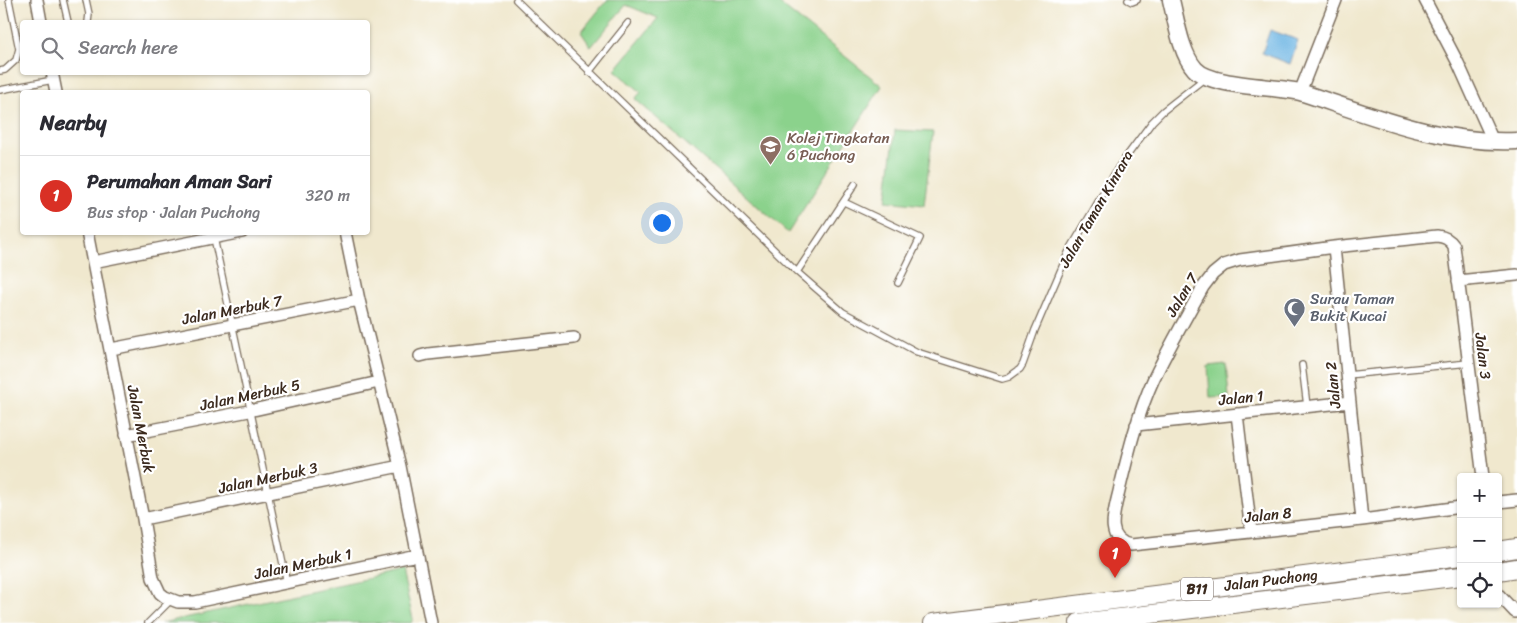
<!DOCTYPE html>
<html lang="en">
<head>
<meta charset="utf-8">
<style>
	body { margin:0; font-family:Sriracha,sans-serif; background:#f2f2f3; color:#2b2b33 }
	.controls { position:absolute; right:15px; bottom:15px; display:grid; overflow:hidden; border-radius:5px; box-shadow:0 1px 4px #0004 }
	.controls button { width:45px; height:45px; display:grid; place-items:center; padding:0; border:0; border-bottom:1px solid #e1e1e2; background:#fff; color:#2b2b33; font:25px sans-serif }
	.you { position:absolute; left:661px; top:222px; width:18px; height:18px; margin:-12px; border:4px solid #fff; border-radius:50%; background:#1a73e8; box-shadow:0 0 0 8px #1a73e833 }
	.badge { display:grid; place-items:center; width:32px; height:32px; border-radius:50%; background:#d93025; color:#fff; font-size:16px; font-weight:700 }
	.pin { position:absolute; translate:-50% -41px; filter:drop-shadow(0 1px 2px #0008) }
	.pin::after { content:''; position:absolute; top:26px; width:18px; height:15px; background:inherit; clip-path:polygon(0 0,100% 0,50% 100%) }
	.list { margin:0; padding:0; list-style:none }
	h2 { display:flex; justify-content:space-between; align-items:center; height:65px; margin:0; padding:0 20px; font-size:21px }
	h2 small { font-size:16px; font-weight:400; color:#7c7c81 }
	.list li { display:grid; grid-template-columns:32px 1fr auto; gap:15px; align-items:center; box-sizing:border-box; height:80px; padding:0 20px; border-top:1px solid #e1e1e2 }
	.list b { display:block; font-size:19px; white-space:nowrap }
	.list p { margin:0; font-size:16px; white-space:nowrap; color:#7c7c81 }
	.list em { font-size:16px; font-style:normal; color:#7c7c81 }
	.icon { flex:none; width:28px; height:28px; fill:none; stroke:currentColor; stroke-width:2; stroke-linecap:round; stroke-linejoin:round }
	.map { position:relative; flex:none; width:1517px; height:623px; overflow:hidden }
	.search { position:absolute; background:#fff; box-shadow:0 1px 4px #0004; left:20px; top:20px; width:350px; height:55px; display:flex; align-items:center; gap:12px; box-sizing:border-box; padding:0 18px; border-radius:5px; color:#7c7c81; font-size:19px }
	.panel { position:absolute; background:#fff; box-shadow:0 1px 4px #0004; left:20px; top:90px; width:350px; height:145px; border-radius:5px }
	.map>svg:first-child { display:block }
</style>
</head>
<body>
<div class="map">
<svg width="1517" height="623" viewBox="0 0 1517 623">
	<rect width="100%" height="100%" fill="#fff"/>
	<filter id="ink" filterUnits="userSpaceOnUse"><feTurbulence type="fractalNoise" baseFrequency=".02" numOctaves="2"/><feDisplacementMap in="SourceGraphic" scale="10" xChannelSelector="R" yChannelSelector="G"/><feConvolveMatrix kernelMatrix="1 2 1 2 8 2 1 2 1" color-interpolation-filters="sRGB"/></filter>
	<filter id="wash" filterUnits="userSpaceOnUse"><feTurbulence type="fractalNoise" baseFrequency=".0096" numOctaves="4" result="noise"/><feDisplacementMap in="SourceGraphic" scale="20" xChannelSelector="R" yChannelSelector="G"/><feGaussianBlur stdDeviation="1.12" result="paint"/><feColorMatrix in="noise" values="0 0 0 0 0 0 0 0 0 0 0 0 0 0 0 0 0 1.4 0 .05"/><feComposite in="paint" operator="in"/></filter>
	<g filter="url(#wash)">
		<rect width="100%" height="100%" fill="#f0e8ce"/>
		<path fill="#8bd28c" stroke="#637e55" d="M 607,0 L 775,0 L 882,86 L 788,233 L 635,99 L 641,92 L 615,70 L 658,18 L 626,5 L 591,47 L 581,32 Z
			M 895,130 L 933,132 L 924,205 L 886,201 Z
			M 1226,364 L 1229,397 L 1210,398 L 1208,366 Z
			M 402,571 L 413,619 L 411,623 L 161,623 Z"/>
		<path fill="#69b3e2" stroke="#526e80" d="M 1270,30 L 1298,40 L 1290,64 L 1262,53 Z"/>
	</g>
	<g filter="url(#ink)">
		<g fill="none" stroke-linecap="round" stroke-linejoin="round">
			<defs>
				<path id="lane" d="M 63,0 L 68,22
					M 86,0 L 89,14 L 88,22
					M 516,0 L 797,272 L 843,312 L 917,352 L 1002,379 L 1009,377 L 1020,369 L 1023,364 L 1035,330 L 1068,253 L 1118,168 L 1152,122 L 1163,111 L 1205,78
					M 1128,0 L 1132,2 L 1137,0
					M 0,71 L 5,70 L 16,60 L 19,49 L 9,0
					M 589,72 L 628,23
					M 0,90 L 53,80
					M 844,202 L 920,238 L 898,283
					M 214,238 L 287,583
					M 797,272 L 855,184
					M 1302,365 L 1307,406
					M 1347,375 L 1469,363
					M 148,623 L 171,600"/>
				<path id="street" d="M 37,0 L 41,22
					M 1425,0 L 1458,63 L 1494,143
					M 52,72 L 56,92
					M 1300,92 L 1336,0
					M 87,232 L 143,519 L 153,578 L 160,593 L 165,597 L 178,602 L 195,602 L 417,555
					M 345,232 L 359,300 L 400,466 L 431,623
					M 1334,247 L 1362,520
					M 93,262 L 242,232
					M 1458,281 L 1517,275
					M 111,349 L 359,300
					M 420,356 L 428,354 L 574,338
					M 1237,414 L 1251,532
					M 1136,425 L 1350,402
					M 126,435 L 249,411 L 379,382
					M 1498,502 L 1517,500
					M 1461,507 L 1362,520 L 1131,545 C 1102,540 1116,507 1120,487 C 1129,450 1138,413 1154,378 C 1169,347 1186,317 1203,287 L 1213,274 L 1224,265 L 1240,260 L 1334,247 L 1437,236 C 1445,237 1449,239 1454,246 L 1483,477
					M 143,519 L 400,466
					M 1498,594 L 1515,612"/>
				<path id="secondary" d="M 1171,0 C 1176,20 1181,54 1195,69 C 1211,87 1274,86 1300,92 C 1371,115 1441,145 1517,141"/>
				<path id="primary" d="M 1498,551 L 1517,548
					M 1498,571 L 1517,568
					M 933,623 L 1461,556
					M 1079,623 L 1461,576"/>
			</defs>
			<use href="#lane" stroke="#7a6c5c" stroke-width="8"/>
			<use href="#street" stroke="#7a6c5c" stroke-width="14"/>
			<use href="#secondary" stroke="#7a6c5c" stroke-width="19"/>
			<use href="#primary" stroke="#7a6c5c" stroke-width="20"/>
			<use href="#lane" stroke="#fff" stroke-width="5.5"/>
			<use href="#street" stroke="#fff" stroke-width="11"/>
			<use href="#secondary" stroke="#fff" stroke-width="16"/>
			<use href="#primary" stroke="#fff" stroke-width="18"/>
		</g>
	</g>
	<defs>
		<symbol id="university-pin" viewBox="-11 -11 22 30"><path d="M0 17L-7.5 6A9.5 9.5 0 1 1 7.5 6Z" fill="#8d6e63" stroke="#fff"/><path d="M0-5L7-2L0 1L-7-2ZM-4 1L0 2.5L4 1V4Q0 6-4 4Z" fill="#fff"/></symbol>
		<symbol id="mosque-pin" viewBox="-11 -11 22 30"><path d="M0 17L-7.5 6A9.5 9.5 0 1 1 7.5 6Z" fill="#6b7280" stroke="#fff"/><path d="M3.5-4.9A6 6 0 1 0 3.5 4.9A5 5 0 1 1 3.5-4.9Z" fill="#fff"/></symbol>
	</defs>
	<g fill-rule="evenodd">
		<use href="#university-pin" x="758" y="134" width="25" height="34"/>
		<use href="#mosque-pin" x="1282" y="296" width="25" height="34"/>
	</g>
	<g text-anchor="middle" stroke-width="4.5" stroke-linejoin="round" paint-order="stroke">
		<rect fill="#fff" stroke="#766a62" stroke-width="1" x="1181" y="577.5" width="32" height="23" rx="4"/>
		<g font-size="14" font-weight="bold" fill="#3b2a1e">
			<text x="1197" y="594">B11</text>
		</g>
		<g font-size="15" fill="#785e54" stroke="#fff" text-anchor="start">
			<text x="787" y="143">Kolej Tingkatan<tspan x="787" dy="17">6 Puchong</tspan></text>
		</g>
		<g font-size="15" fill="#3b2a1e" stroke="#fff">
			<text transform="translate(1096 209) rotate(-60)" y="5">Jalan Taman Kinrara</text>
			<text transform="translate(1182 295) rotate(-59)" y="5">Jalan 7</text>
			<text transform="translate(232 310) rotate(-11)" y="5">Jalan Merbuk 7</text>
			<text transform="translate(1483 356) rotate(83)" y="5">Jalan 3</text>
			<text transform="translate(1333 385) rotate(-96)" y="5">Jalan 2</text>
			<text transform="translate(250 395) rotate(-12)" y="5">Jalan Merbuk 5</text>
			<text transform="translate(1241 398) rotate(-6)" y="5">Jalan 1</text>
			<text transform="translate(141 429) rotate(79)" y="5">Jalan Merbuk</text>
			<text transform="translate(268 478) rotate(-12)" y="5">Jalan Merbuk 3</text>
			<text transform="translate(1268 515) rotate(-6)" y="5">Jalan 8</text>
			<text transform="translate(303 564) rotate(-12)" y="5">Jalan Merbuk 1</text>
			<text transform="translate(1271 580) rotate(-7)" y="5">Jalan Puchong</text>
		</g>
		<g font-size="15" fill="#5b616d" stroke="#fff" text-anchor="start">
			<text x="1310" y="304">Surau Taman<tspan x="1310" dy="17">Bukit Kucai</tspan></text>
		</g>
	</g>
</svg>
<div class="controls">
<button>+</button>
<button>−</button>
<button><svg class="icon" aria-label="locate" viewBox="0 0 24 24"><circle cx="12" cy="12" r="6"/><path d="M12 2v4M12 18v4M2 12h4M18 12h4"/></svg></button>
</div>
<div class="you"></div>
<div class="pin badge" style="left:1115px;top:578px">1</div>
<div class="search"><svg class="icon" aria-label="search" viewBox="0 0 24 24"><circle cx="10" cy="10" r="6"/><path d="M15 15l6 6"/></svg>Search here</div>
<section class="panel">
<h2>Nearby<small></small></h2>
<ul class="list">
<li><span class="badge">1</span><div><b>Perumahan Aman Sari</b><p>Bus stop · Jalan Puchong</p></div><em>320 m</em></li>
</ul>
</section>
</div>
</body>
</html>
